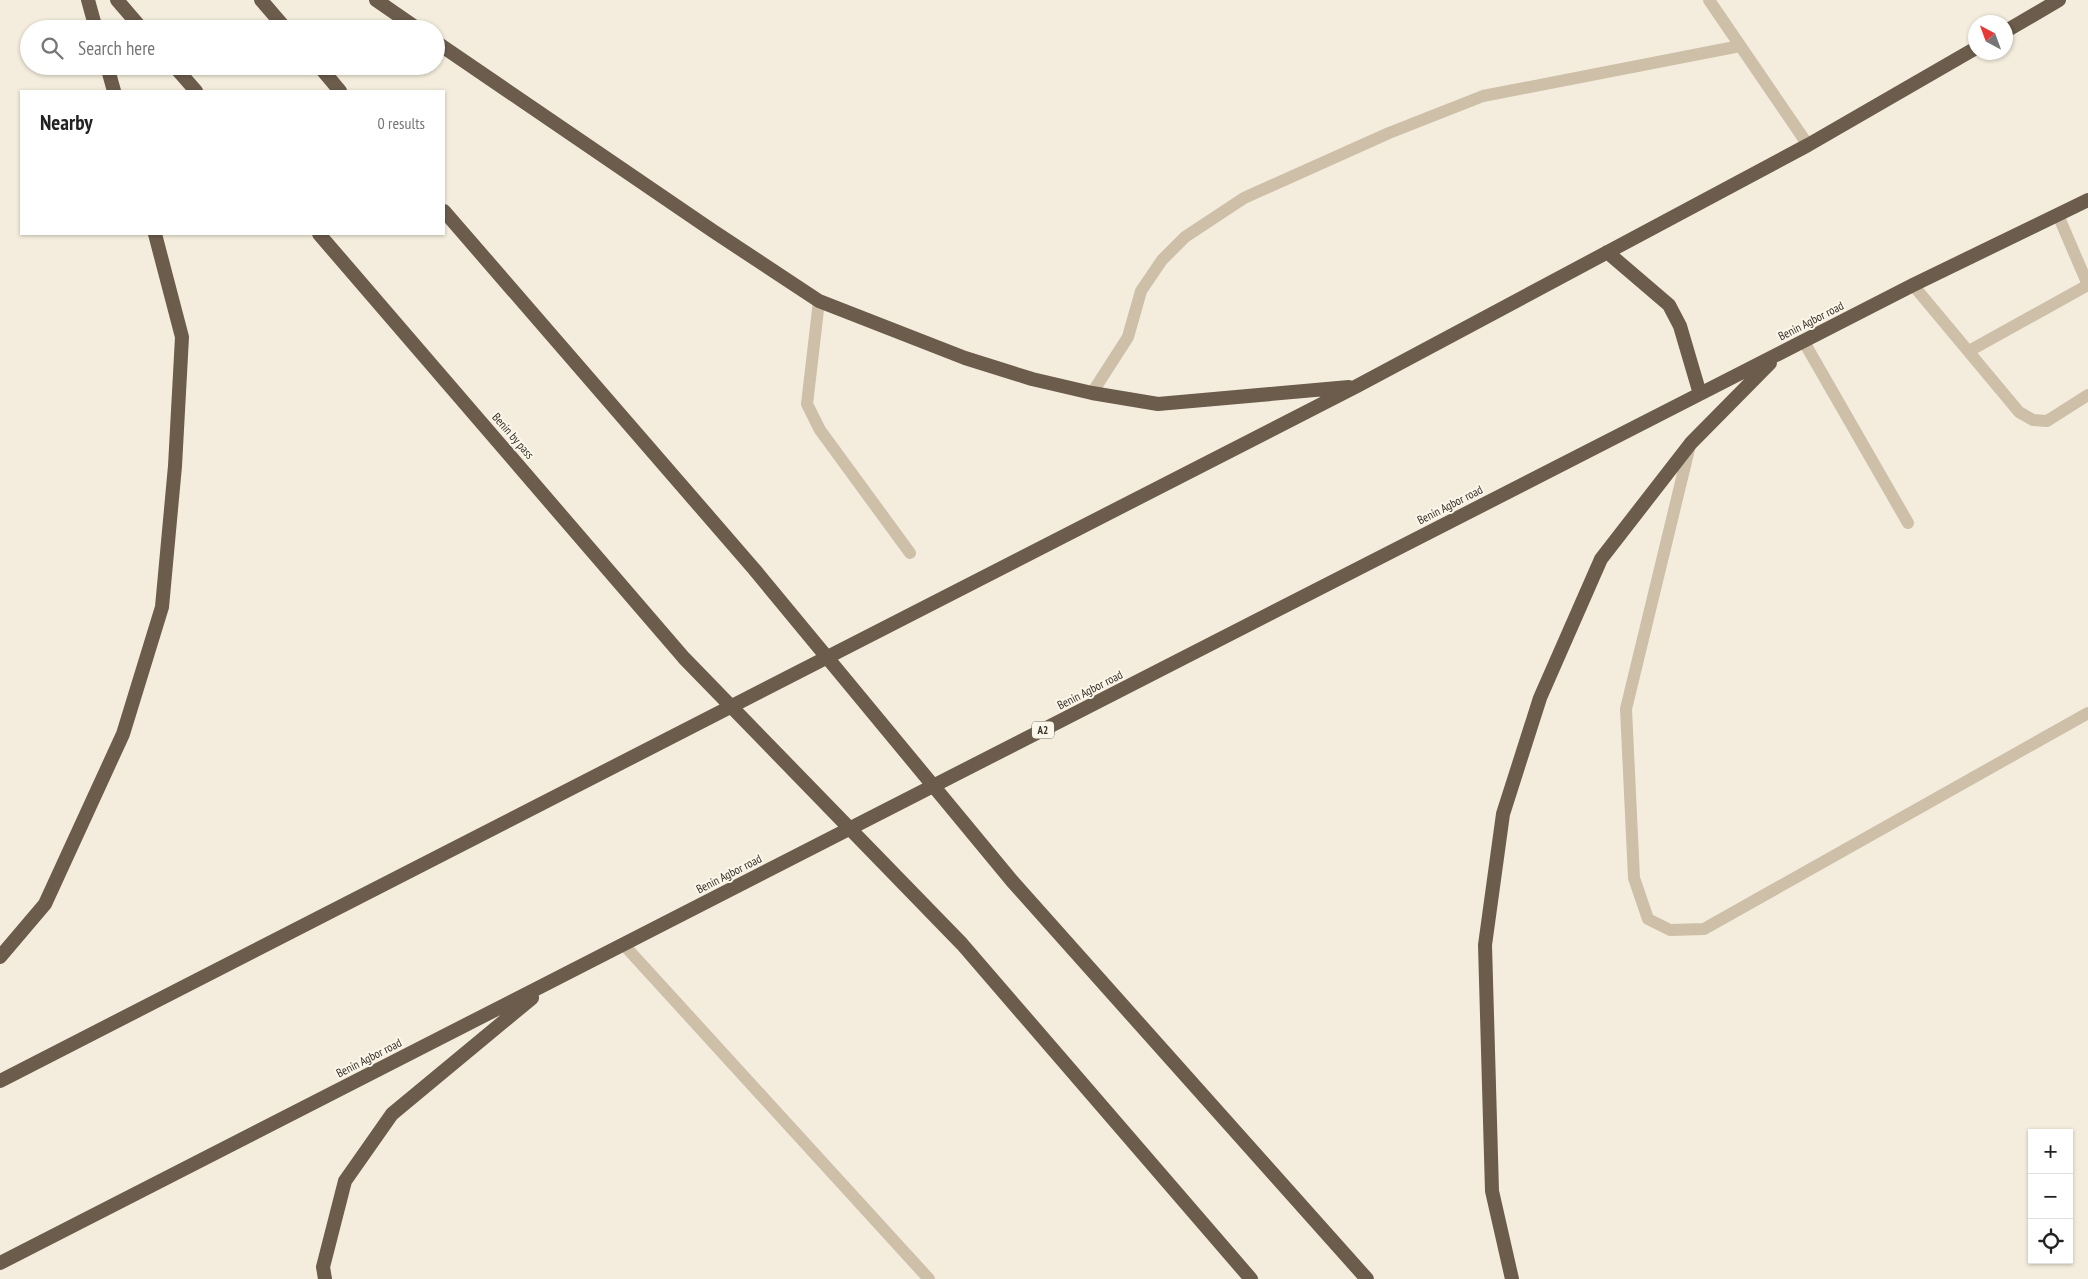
<!DOCTYPE html>
<html lang="en">
<head>
<meta charset="utf-8">
<style>
	body { margin:0; font-family:"PT Sans Narrow",sans-serif; background:#f6f6f6; color:#222 }
	.controls { position:absolute; right:15px; bottom:15px; display:grid; overflow:hidden; border-radius:0px; box-shadow:0 1px 4px #0004 }
	.controls button { width:45px; height:45px; display:grid; place-items:center; padding:0; border:0; border-bottom:1px solid #e0e0e0; background:#fff; color:#222; font:25px sans-serif }
	.compass { position:absolute; left:1968px; top:15px; width:45px; height:45px; border-radius:50%; background:#fff; box-shadow:0 1px 4px #0004; rotate:319deg }
	.list { margin:0; padding:0; list-style:none }
	h2 { display:flex; justify-content:space-between; align-items:center; height:65px; margin:0; padding:0 20px; font-size:21px }
	h2 small { font-size:16px; font-weight:400; color:#767676 }
	.icon { flex:none; width:28px; height:28px; fill:none; stroke:currentColor; stroke-width:2; stroke-linecap:round; stroke-linejoin:round }
	.map { position:relative; flex:none; width:2088px; height:1279px; overflow:hidden }
	.search { position:absolute; background:#fff; box-shadow:0 1px 4px #0004; left:20px; top:20px; width:425px; height:55px; display:flex; align-items:center; gap:12px; box-sizing:border-box; padding:0 18px; border-radius:28px; color:#767676; font-size:19px }
	.panel { position:absolute; background:#fff; box-shadow:0 1px 4px #0004; left:20px; top:90px; width:425px; height:145px; border-radius:0px }
	.map>svg:first-child { display:block }
</style>
</head>
<body>
<div class="map">
<svg width="2088" height="1279" viewBox="0 0 2088 1279">
	<rect width="100%" height="100%" fill="#f4eddd"/>
	<g fill="none" stroke-linecap="round" stroke-linejoin="round">
		<path stroke="#cdbfa8" stroke-width="12" d="M 2058,215 L 2088,285
			M 1913,285 L 2019,412 L 2033,420 L 2047,421 L 2088,395
			M 819,301 L 807,404 L 820,430 L 910,553
			M 1804,342 L 1908,523
			M 1969,351 L 2088,285
			M 1092,393 L 1128,337 L 1141,291 L 1162,260 L 1185,237 L 1244,198 L 1389,133 L 1483,96 L 1740,46
			M 624,945 L 929,1279"/>
		<path stroke="#cdbfa8" stroke-width="12" d="M 1709,0 L 1808,145
			M 1690,445 L 1626,709 L 1634,878 L 1648,919 L 1670,930 L 1704,929 L 2088,713"/>
		<path stroke="#6b5c4c" stroke-width="14" d="M 88,0 L 96,29
			M 117,0 L 142,29
			M 261,0 L 286,29
			M 376,0 L 418,29
			M 2006,31 L 2059,0
			M 436,42 L 713,231 L 819,301 L 965,358 L 1032,379 L 1092,393 L 1158,404 L 1349,387
			M 107,66 L 114,91
			M 174,66 L 196,91
			M 319,66 L 340,91
			M 444,211 L 754,569 L 1012,881 L 1367,1279
			M 319,234 L 684,658 L 962,944 L 1251,1279
			M 1607,252 L 1669,305 L 1680,326 L 1700,394
			M 0,957 L 45,904 L 123,734 L 162,607 L 175,466 L 182,337 L 155,234
			M 0,1081 L 1357,386 L 1808,145 L 1976,48
			M 0,1263 L 1913,285 L 2088,200
			M 325,1279 L 323,1267 L 345,1181 L 392,1114 L 532,998
			M 1512,1279 L 1492,1191 L 1485,945 L 1503,814 L 1540,698 L 1601,559 L 1691,443 L 1770,363"/>
	</g>
	<g text-anchor="middle" stroke-width="4" stroke-linejoin="round" paint-order="stroke">
		<rect fill="#fbf6ea" stroke="#736c62" stroke-width="1" x="1032" y="721.5" width="22" height="17" rx="4"/>
		<g font-size="11" font-weight="bold" fill="#393128">
			<text x="1043" y="734">A2</text>
		</g>
		<g font-size="12" fill="#393128" stroke="#fbf6ea">
			<text transform="translate(1811 321) rotate(-27)" y="4">Benin Agbor road</text>
			<text transform="translate(513 436) rotate(49)" y="4">Benin by pass</text>
			<text transform="translate(1450 505) rotate(-27)" y="4">Benin Agbor road</text>
			<text transform="translate(1090 690) rotate(-27)" y="4">Benin Agbor road</text>
			<text transform="translate(729 874) rotate(-27)" y="4">Benin Agbor road</text>
			<text transform="translate(369 1058) rotate(-27)" y="4">Benin Agbor road</text>
		</g>
	</g>
</svg>
<div class="controls">
<button>+</button>
<button>−</button>
<button><svg class="icon" aria-label="locate" viewBox="0 0 24 24"><circle cx="12" cy="12" r="6"/><path d="M12 2v4M12 18v4M2 12h4M18 12h4"/></svg></button>
</div>
<svg class="compass" viewBox="-18 -18 36 36"><path d="M0-13l5 13h-10z" fill="#e53935"/><path d="M0 13l5-13h-10z" fill="#767676"/></svg>
<div class="search"><svg class="icon" aria-label="search" viewBox="0 0 24 24"><circle cx="10" cy="10" r="6"/><path d="M15 15l6 6"/></svg>Search here</div>
<section class="panel">
<h2>Nearby<small>0 results</small></h2>
<ul class="list">
</ul>
</section>
</div>
</body>
</html>
